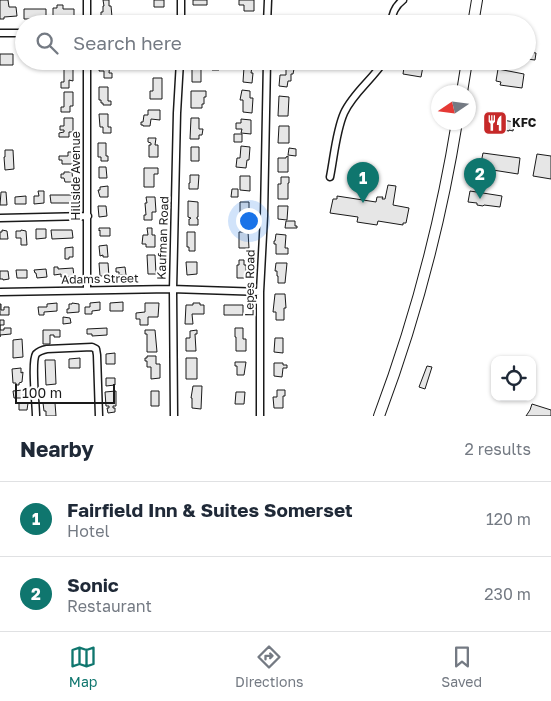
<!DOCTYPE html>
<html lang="en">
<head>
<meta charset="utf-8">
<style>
	body { margin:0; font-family:"Golos Text",sans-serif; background:#f6f6f7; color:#1f2937 }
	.controls { position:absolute; right:15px; bottom:15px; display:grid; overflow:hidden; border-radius:10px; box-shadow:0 1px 4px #0004 }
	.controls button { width:45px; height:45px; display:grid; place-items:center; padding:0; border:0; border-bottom:1px solid #e0e1e3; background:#fff; color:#1f2937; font:25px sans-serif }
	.compass { position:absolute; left:431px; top:85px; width:45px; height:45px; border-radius:50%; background:#fff; box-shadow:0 1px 4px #0004; rotate:257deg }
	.scale { position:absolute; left:15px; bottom:12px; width:100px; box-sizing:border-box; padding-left:5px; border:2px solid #1a1a1a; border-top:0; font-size:14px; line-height:18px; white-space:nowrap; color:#1a1a1a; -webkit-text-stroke:4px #fff; paint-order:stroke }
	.you { position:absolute; left:248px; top:220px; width:18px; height:18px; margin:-12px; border:4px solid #fff; border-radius:50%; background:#1a73e8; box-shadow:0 0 0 8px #1a73e833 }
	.badge { display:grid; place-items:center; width:32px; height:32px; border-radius:50%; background:#0f766e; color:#fff; font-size:16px; font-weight:700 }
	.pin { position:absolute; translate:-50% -41px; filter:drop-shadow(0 1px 2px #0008) }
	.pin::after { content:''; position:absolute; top:26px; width:18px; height:15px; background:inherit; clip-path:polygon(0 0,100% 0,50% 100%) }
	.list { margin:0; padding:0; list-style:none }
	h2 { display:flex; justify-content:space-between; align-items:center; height:65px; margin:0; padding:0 20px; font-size:21px }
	h2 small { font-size:16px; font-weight:400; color:#747a83 }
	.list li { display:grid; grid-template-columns:32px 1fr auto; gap:15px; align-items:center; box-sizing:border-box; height:75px; padding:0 20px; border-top:1px solid #e0e1e3 }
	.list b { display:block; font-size:19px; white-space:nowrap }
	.list p { margin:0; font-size:16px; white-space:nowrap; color:#747a83 }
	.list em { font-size:16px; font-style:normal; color:#747a83 }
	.icon { flex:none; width:28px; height:28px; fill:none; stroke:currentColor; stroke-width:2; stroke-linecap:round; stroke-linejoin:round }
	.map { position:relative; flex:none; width:551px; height:416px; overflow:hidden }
	.search { position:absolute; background:#fff; box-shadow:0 1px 4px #0004; left:15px; right:15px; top:15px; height:55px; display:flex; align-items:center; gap:12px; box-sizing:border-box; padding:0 18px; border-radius:28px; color:#747a83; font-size:19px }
	.sheet { height:215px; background:#fff }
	nav { display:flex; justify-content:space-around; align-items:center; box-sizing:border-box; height:70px; border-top:1px solid #e0e1e3; background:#fff; font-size:14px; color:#747a83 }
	nav a { display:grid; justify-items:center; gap:2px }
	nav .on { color:#0f766e }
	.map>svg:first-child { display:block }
</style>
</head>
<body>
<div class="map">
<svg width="551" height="416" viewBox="0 0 551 416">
	<rect width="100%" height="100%" fill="#fff"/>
	<path fill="#e6e6e6" stroke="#1a1a1a" d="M 0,0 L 8,0 L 9,7 L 16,7 L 17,16 L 4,17 L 4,19 L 0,19 Z
		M 103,0 L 109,0 L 109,6 L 111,6 L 112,17 L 101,18 L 101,12 L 103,12 L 103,6 L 104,6 Z
		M 154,0 L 164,0 L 164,7 L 154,7 Z
		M 193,0 L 207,0 L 207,5 L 193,5 Z
		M 239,0 L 254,0 L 254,11 L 244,11 L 244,5 L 239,5 Z
		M 57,5 L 63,5 L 63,9 L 74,9 L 74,19 L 62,19 L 62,16 L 53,16 L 53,8 L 57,8 Z
		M 24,9 L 46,9 L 46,19 L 24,19 Z
		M 150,16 L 164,17 L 164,24 L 147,24 L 147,20 L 150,20 Z
		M 282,16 L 290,16 L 290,24 L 282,24 Z
		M 527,52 L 536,53 L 535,60 L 527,59 Z
		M 0,54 L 13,54 L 13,65 L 0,65 Z
		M 101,61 L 110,61 L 109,73 L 112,73 L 112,78 L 104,78 L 104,71 L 99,71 Z
		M 147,61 L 163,61 L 163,69 L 152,69 L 152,62 L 147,62 Z
		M 405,61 L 424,61 L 421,77 L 403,74 Z
		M 212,63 L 219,63 L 219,70 L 212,70 Z
		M 192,67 L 201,67 L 201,82 L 192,82 Z
		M 244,67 L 252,67 L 251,73 L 253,73 L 252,83 L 243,82 Z
		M 64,68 L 73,68 L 73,81 L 69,80 L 69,88 L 61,88 L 61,82 L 64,82 Z
		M 286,69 L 294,69 L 293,74 L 291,74 L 291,81 L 288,81 L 287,87 L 279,86 L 280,75 L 286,75 Z
		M 498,69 L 524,74 L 522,88 L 500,85 L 501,82 L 496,81 Z
		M 153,78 L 162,78 L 162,99 L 150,99 L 150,91 L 153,91 Z
		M 99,87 L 108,87 L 108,101 L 111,101 L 111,105 L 103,105 L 103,103 L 101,103 L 101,100 L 99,100 Z
		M 242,90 L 250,91 L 250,98 L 253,98 L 252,113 L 243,112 L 243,100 L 240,100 Z
		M 191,91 L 206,91 L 206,97 L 204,97 L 204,104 L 202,104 L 202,108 L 191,108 Z
		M 64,92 L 73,92 L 73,106 L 70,106 L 70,112 L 61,112 L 61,107 L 64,107 Z
		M 279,96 L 289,97 L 288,116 L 278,116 Z
		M 148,110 L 160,110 L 160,120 L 151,119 L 150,126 L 143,126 L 143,125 L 141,125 L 141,122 L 143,122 L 144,115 L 148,115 Z
		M 99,114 L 108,114 L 108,127 L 111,127 L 111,133 L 103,133 L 103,127 L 100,127 Z
		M 486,117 L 514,122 L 513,131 L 509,130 L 509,131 L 484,127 Z
		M 64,118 L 73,118 L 73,132 L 69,132 L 69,137 L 59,137 L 59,133 L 64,132 L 64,130 L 60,130 L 60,126 L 64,126 Z
		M 191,118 L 199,118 L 199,129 L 203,129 L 202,135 L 199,135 L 199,139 L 190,139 Z
		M 241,119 L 251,120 L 251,134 L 241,133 L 242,129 L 236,129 L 236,123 L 241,123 Z
		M 279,126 L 289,126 L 289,143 L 278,143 Z
		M 234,134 L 242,134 L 242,142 L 234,142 Z
		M 148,138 L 156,138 L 155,145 L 158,145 L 158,157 L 149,157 L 149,145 L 151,145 L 151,143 L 148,142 Z
		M 98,143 L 106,143 L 106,156 L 108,156 L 108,161 L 101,161 L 101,157 L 98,157 Z
		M 241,146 L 250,147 L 249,160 L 247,160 L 246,168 L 236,167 L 237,158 L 240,158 Z
		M 191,147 L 199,147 L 199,161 L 191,161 Z
		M 289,148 L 296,149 L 296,156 L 288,155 Z
		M 5,150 L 13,150 L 14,169 L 5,170 L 4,157 L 5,157 Z
		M 68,152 L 73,152 L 73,164 L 62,164 L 62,160 L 59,160 L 59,156 L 68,156 Z
		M 483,153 L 520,158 L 518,174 L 480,168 Z
		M 537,154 L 551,156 L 551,179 L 533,176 Z
		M 288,156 L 288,172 L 278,172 L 278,158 L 286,158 L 286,157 Z
		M 99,167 L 106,167 L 107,178 L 99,178 Z
		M 144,168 L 158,168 L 158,174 L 154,174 L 154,187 L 144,187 Z
		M 64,172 L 72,172 L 73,182 L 65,182 L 64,178 L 61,178 L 61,174 L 64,174 Z
		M 190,175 L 199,175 L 198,189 L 189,189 L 189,183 L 190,183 Z
		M 240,176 L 250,176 L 250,191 L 240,190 Z
		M 281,177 L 289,177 L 289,183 L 288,183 L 288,199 L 278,199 L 278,184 L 281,184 Z
		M 388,185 L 396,186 L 393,205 L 409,208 L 406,223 L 403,223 L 403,225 L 378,221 L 377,225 L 357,222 L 358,217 L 330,213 L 333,199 L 337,199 L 337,196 L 376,202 L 377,197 L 383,197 L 382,199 L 385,199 Z
		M 108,186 L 108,197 L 100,197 L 98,190 L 100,190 L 100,187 Z
		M 232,189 L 238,189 L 238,197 L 231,197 Z
		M 38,191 L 44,191 L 44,203 L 34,204 L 34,196 L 39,196 Z
		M 470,191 L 502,196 L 500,207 L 484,205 L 483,206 L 477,205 L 477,203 L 468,202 Z
		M 1,192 L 6,192 L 7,205 L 0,205 Z
		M 50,195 L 73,195 L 73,203 L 51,203 Z
		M 26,196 L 26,204 L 15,204 L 15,197 Z
		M 146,197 L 155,197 L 156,212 L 152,212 L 152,220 L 144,220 L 144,215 L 146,215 L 145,203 L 147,203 Z
		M 188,201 L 198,202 L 198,217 L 197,217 L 197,219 L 198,219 L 198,225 L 189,225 L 189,219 L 190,219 L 191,218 L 188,217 Z
		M 240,202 L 249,202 L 249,216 L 246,216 L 246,221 L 238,221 L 238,217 L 240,217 Z
		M 98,206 L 106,206 L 107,216 L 99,217 Z
		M 278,206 L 288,206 L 287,220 L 278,219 Z
		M 286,221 L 295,221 L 295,226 L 297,226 L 297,228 L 285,228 Z
		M 99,228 L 110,228 L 110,236 L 100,236 L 100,230 L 99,231 Z
		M 147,228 L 152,228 L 152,235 L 155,235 L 155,247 L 146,247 L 146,244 L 142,244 L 143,235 L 148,235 Z
		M 36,229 L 46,229 L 46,238 L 36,239 Z
		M 2,230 L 7,231 L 8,239 L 0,239 L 0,232 L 2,232 Z
		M 21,230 L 26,231 L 27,245 L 21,245 L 21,238 L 16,238 L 16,231 L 21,231 Z
		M 51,230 L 72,230 L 73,238 L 52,239 Z
		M 187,232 L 195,232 L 195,251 L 189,251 L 189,247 L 187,247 Z
		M 239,232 L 248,232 L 249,248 L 239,248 Z
		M 276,234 L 286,235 L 285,248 L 288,248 L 288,254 L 276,254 L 276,244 L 274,244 L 274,241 L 275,241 Z
		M 107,245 L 108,257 L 103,257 L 103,255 L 100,256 L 99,246 Z
		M 73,247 L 73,257 L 69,257 L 69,259 L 65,259 L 65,248 Z
		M 147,255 L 155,255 L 156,274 L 148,274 Z
		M 239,260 L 244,260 L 244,265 L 246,265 L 246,271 L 248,271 L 249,278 L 237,278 L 237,265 L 239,265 Z
		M 186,262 L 197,262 L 197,274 L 187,275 Z
		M 99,263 L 108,263 L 109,277 L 105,278 L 105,276 L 100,276 Z
		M 276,263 L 287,263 L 285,283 L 278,283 L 278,276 L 277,276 L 277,271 L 275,271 Z
		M 54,267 L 58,267 L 58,269 L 73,268 L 74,277 L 61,277 L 61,274 L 54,275 Z
		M 125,267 L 126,275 L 119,275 L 119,272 L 116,272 L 116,268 Z
		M 46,269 L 47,277 L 37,278 L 36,273 L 35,273 L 34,270 Z
		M 16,270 L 27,270 L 27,278 L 17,278 Z
		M 0,271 L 8,271 L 9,279 L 3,280 L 3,279 L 0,279 Z
		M 275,294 L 285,294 L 286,308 L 284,308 L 284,320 L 276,320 L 276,312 L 273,312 Z
		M 100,302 L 100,310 L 92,311 L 92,314 L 85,314 L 85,307 L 90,307 L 90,303 Z
		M 123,302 L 123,311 L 110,311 L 110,303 Z
		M 57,303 L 57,311 L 44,312 L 44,315 L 39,315 L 38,307 L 47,307 L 47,304 Z
		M 72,303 L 79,304 L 79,312 L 67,313 L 67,309 L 69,309 L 69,304 L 72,304 Z
		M 145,303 L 159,303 L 158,317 L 148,317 L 148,325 L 140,325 L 140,319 L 136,319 L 136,313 L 145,312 Z
		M 193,303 L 200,303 L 200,305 L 204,305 L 204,314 L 192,314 L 193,324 L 185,324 L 186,305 L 193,305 Z
		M 0,304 L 1,304 L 1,310 L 4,310 L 4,307 L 9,307 L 9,315 L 0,315 Z
		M 224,305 L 243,305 L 243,315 L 224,315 Z
		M 63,317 L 70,318 L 71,323 L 63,324 Z
		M 0,320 L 4,320 L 4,325 L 0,325 L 0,330 L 4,330 L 4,328 L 11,328 L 11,334 L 0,335 L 0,337 Z
		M 107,328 L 107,335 L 92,336 L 92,334 L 87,334 L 87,329 Z
		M 235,328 L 243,328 L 243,339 L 246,339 L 246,351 L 236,351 L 236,337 L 235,337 Z
		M 43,330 L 60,330 L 60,337 L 54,337 L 54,335 L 50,335 L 50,344 L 43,344 Z
		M 145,330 L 155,330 L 157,352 L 147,352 L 147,334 L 145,334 Z
		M 197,330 L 197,334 L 195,334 L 196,351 L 186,351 L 186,338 L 190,338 L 190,331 Z
		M 275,338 L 283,338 L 283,353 L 274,352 Z
		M 22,339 L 23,357 L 13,358 L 13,340 Z
		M 115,353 L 115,364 L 106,364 L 106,354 Z
		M 147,356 L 156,356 L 156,364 L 160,364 L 160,378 L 151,379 L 151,367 L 147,367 L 147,361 L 145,361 L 145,358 L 147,358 Z
		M 80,358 L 80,368 L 69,368 L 69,359 Z
		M 186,358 L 197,358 L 197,379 L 186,379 Z
		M 45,360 L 55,360 L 56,384 L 46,385 Z
		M 235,362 L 246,362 L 244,375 L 237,375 L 237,366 L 235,366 Z
		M 274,363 L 283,363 L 283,365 L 287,365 L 287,368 L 283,368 L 282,377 L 274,376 Z
		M 427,366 L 432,367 L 425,389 L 419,387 Z
		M 21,368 L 21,373 L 23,372 L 22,382 L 19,383 L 19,385 L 16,385 L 16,383 L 13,383 L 12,369 Z
		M 106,378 L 115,378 L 115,385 L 106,386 Z
		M 193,386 L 202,386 L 201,409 L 192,408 L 192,398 L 191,398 Z
		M 23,390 L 24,398 L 14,398 L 13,391 Z
		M 277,390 L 285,390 L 285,396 L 283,396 L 283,408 L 274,408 L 273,397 L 277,397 Z
		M 116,391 L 116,406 L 113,406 L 113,408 L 115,408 L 115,412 L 108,413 L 107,408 L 109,408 L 109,406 L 106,406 L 105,392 Z
		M 151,391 L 159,391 L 159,406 L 151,406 Z
		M 236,392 L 245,392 L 244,404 L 235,404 Z
		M 19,403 L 28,403 L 27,410 L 19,410 Z
		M 43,403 L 55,403 L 56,416 L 46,416 L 46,411 L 44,411 Z
		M 532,404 L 551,410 L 551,416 L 526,416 L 530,410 Z"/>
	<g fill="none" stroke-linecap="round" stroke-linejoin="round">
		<defs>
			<path id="minor" d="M 87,0 L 87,24
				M 181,24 L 181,0
				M 267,24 L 268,0
				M 391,24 C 392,13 395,6 403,0
				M 0,33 L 24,33
				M 330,177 C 334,157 336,131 344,113 C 353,93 373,79 384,61
				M 0,218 L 88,216
				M 87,290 L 87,61
				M 0,292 L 171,289 L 260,292
				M 36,416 C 36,405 31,362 36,354 C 39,351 42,350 47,349 L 92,347 L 96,349 L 97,355 L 99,416
				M 174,416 L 173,290 L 177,113 L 180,61
				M 260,416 L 260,292 L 264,216 L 267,61"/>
			<path id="primary" d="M 473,24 L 477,0
				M 462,92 L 467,61
				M 379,416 C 414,323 441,221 457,122"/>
		</defs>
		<use href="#minor" stroke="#1a1a1a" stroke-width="9"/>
		<use href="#primary" stroke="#1a1a1a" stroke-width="12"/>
		<use href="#minor" stroke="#fff" stroke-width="6"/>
		<use href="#primary" stroke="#fff" stroke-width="10"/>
	</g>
	<defs>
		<symbol id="restaurant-square" viewBox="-11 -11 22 22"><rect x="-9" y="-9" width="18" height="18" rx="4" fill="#c62828" stroke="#fff"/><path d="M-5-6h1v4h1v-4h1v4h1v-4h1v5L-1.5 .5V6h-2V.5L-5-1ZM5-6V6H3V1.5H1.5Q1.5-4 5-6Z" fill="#fff"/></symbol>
	</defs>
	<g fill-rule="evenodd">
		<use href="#restaurant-square" x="481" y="109" width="28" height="28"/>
	</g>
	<g text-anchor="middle" stroke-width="4" stroke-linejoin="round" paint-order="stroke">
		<g font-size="12" font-weight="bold" fill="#1a1a1a" stroke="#fff" text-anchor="start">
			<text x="512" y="127">KFC</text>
		</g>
		<g font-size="12" fill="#1a1a1a" stroke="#fff">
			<text transform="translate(76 176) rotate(-90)" y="4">Hillside Avenue</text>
			<text transform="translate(163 238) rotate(-88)" y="4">Kaufman Road</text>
			<text transform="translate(100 279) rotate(-1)" y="4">Adams Street</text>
			<text transform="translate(250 283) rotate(-89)" y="4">Lepes Road</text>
		</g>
	</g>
</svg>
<div class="controls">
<button><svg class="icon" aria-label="locate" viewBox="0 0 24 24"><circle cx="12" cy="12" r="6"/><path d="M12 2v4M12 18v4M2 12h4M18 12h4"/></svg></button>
</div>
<svg class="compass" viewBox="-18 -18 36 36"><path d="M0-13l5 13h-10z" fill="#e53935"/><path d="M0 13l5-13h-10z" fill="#747a83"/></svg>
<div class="scale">100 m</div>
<div class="you"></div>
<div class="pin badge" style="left:363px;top:203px">1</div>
<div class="pin badge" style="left:480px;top:199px">2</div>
<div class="search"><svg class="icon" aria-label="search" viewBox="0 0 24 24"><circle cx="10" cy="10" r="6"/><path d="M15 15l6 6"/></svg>Search here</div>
</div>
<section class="sheet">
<h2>Nearby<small>2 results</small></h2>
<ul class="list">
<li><span class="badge">1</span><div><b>Fairfield Inn &amp; Suites Somerset</b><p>Hotel</p></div><em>120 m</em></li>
<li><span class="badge">2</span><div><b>Sonic</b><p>Restaurant</p></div><em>230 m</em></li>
</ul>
</section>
<nav>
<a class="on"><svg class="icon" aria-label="map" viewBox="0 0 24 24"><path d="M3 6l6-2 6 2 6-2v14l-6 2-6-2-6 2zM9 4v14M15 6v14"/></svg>Map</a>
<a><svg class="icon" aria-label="directions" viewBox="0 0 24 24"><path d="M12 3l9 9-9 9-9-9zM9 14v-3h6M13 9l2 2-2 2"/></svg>Directions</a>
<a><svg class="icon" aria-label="saved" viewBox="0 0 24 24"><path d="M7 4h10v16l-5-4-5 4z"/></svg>Saved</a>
</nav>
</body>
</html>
